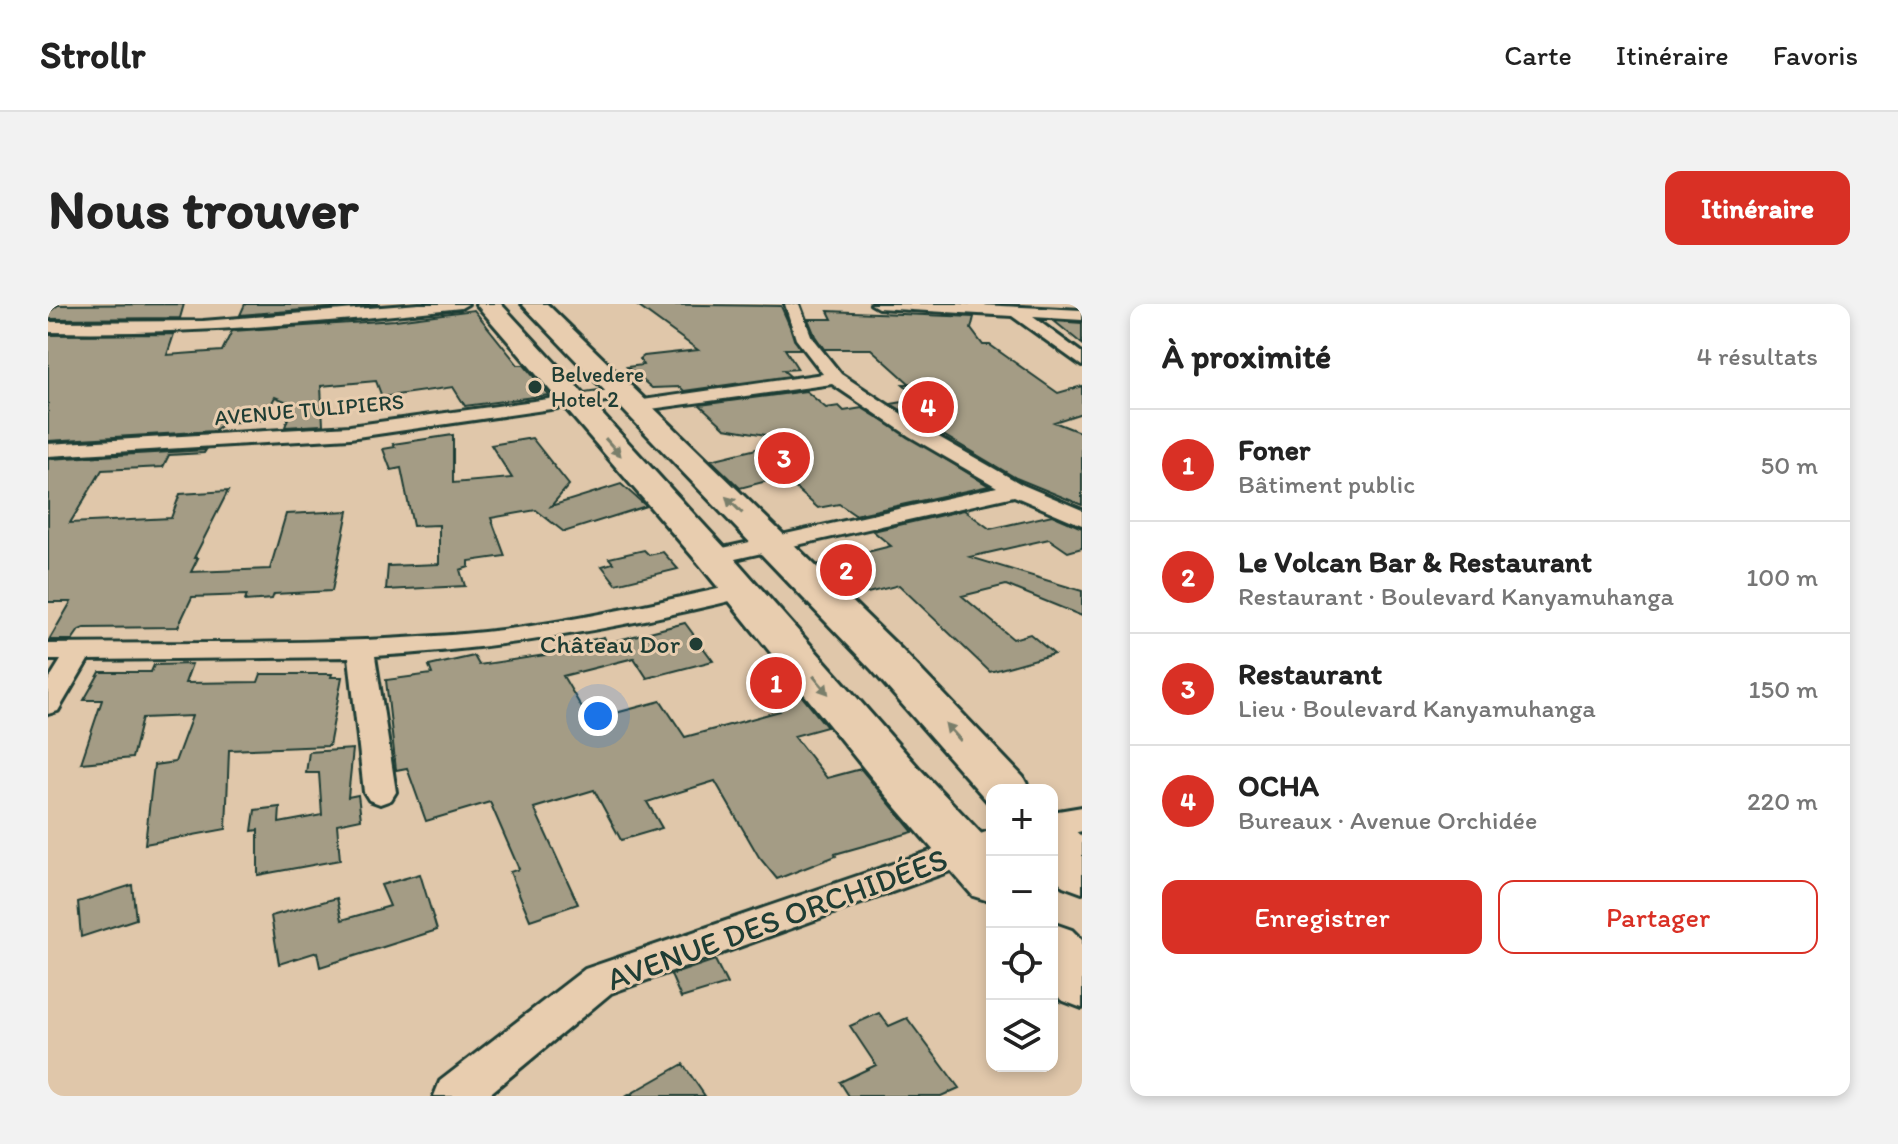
<!DOCTYPE html>
<html lang="fr">
<head>
<meta charset="utf-8">
<style>
	body { margin:0; font-family:Itim,sans-serif; background:#f2f2f2; color:#222 }
	.controls { position:absolute; right:24px; bottom:24px; display:grid; overflow:hidden; border-radius:16px; box-shadow:0 4px 12px #0003 }
	.controls button { width:72px; height:72px; display:grid; place-items:center; padding:0; border:0; border-bottom:2px solid #e0e0e0; background:#fff; color:#222; font:40px sans-serif }
	.you { position:absolute; left:550px; top:412px; width:28px; height:28px; margin:-20px; border:6px solid #fff; border-radius:50%; background:#1a73e8; box-shadow:0 0 0 12px #1a73e833 }
	.badge { display:grid; place-items:center; width:52px; height:52px; border-radius:50%; background:#d93025; color:#fff; font-size:26px; font-weight:700 }
	.pin { position:absolute; translate:-50% -50%; border:4px solid #fff; box-shadow:0 2px 8px #0006 }
	.list { margin:0; padding:0; list-style:none }
	h2 { display:flex; justify-content:space-between; align-items:center; height:104px; margin:0; padding:0 32px; font-size:34px }
	h2 small { font-size:26px; font-weight:400; color:#767676 }
	.list li { display:grid; grid-template-columns:52px 1fr auto; gap:24px; align-items:center; box-sizing:border-box; height:112px; padding:0 32px; border-top:2px solid #e0e0e0 }
	.list b { display:block; font-size:30px; white-space:nowrap }
	.list p { margin:0; font-size:26px; white-space:nowrap; color:#767676 }
	.list em { font-size:26px; font-style:normal; color:#767676 }
	.actions { display:flex; gap:16px; padding:24px 32px }
	.actions a { flex:1; padding:18px 0; border:2px solid #d93025; border-radius:16px; text-align:center; font-size:28px; color:#d93025 }
	.actions .main { background:#d93025; color:#fff }
	.icon { flex:none; width:44px; height:44px; fill:none; stroke:currentColor; stroke-width:2; stroke-linecap:round; stroke-linejoin:round }
	.map { position:relative; flex:none; width:1034px; height:792px; overflow:hidden; border-radius:16px }
	header { display:flex; align-items:center; gap:48px; box-sizing:border-box; height:112px; padding:0 40px; background:#fff; border-bottom:2px solid #e0e0e0 }
	header strong { font-size:38px }
	nav { display:flex; gap:44px; margin-inline-start:auto; font-size:28px }
	.intro { display:flex; align-items:center; justify-content:space-between; box-sizing:border-box; height:192px; padding:0 48px }
	h1 { margin:0; font-size:56px }
	.button { padding:20px 36px; border-radius:16px; background:#d93025; color:#fff; font-size:28px; font-weight:700 }
	main { display:flex; gap:48px; padding:0 48px }
	aside { flex:1; background:#fff; border-radius:16px; box-shadow:0 4px 12px #0003 }
	.map>svg:first-child { display:block }
</style>
</head>
<body>
<header>
<strong>Strollr</strong>
<nav><a>Carte</a><a>Itinéraire</a><a>Favoris</a></nav>
</header>
<div class="intro"><h1>Nous trouver</h1><a class="button">Itinéraire</a></div>
<main>
<div class="map">
<svg width="1034" height="792" viewBox="0 0 1034 792">
	<rect width="100%" height="100%" fill="#e0c7aa"/>
	<filter id="ink" filterUnits="userSpaceOnUse"><feTurbulence type="fractalNoise" baseFrequency=".0125" numOctaves="2"/><feDisplacementMap in="SourceGraphic" scale="16" xChannelSelector="R" yChannelSelector="G"/><feConvolveMatrix kernelMatrix="1 2 1 2 8 2 1 2 1" color-interpolation-filters="sRGB"/></filter>
	<g filter="url(#ink)">
		<path fill="#a49c85" stroke="#1f3d34" stroke-width="2" d="M 136,0 L 132,14 L 0,15 L 0,9 L 10,1 Z
			M 197,0 L 331,0 L 192,11 Z
			M 587,0 L 733,2 L 752,45 L 737,45 L 750,65 L 735,66 L 742,72 L 636,87 L 632,83 L 604,84 L 579,63 L 595,61 L 592,55 L 596,52 L 650,46 Z
			M 426,6 L 470,61 L 476,61 L 501,91 L 417,102 L 405,83 L 334,93 L 328,77 L 273,82 L 275,121 L 237,123 L 245,100 L 227,93 L 215,116 L 176,119 L 166,127 L 0,137 L 0,31 L 126,30 L 119,51 L 174,47 L 184,27 L 347,16 Z
			M 780,7 L 926,13 L 923,25 L 935,41 L 942,41 L 1010,89 L 1034,82 L 1034,109 L 1006,118 L 1034,129 L 1034,201 L 968,174 L 843,100 L 872,95 L 855,80 L 862,80 L 823,45 L 776,45 L 767,32 L 760,15 L 784,15 Z
			M 1006,17 L 1034,19 L 1034,40 Z
			M 758,87 L 778,104 L 791,102 L 796,107 L 814,104 L 941,182 L 807,211 L 791,200 L 770,204 L 735,173 L 692,184 L 663,156 L 746,136 L 677,124 L 652,101 Z
			M 405,131 L 405,179 L 464,174 L 443,141 L 484,134 L 521,181 L 503,202 L 573,180 L 598,202 L 516,228 L 488,206 L 443,214 L 457,252 L 421,257 L 421,263 L 412,266 L 417,282 L 338,286 L 340,262 L 391,260 L 391,221 L 365,222 L 353,164 L 343,166 L 335,145 L 347,143 L 345,140 Z
			M 158,146 L 156,149 L 121,151 L 115,163 L 54,166 L 22,219 L 123,214 L 132,190 L 180,187 L 146,254 L 150,254 L 143,268 L 222,265 L 238,210 L 300,207 L 284,287 L 226,290 L 224,295 L 197,297 L 199,291 L 144,293 L 130,323 L 36,324 L 31,326 L 24,336 L 1,336 L 23,298 L 0,298 L 0,155 Z
			M 916,206 L 942,225 L 1004,211 L 1034,224 L 1034,244 L 1020,248 L 1001,235 L 922,253 L 1034,287 L 1034,312 L 958,281 L 914,292 L 965,335 L 982,330 L 1006,350 L 942,368 L 851,281 L 804,293 L 771,260 L 843,242 L 825,227 Z
			M 596,246 L 601,251 L 615,248 L 630,265 L 568,280 L 554,262 L 565,259 L 561,254 Z
			M 637,319 L 665,357 L 599,374 L 586,354 L 515,372 L 541,416 L 613,397 L 637,433 L 732,407 L 702,370 L 730,363 L 779,423 L 746,432 L 779,474 L 813,465 L 865,528 L 787,550 L 788,552 L 729,575 L 711,553 L 667,477 L 599,498 L 614,524 L 573,536 L 546,486 L 486,504 L 530,600 L 482,616 L 462,568 L 471,565 L 442,498 L 378,517 L 359,464 L 348,466 L 338,376 L 384,370 L 381,362 L 426,352 L 431,361 L 511,349 L 509,344 L 556,333 L 559,339 Z
			M 144,360 L 137,379 L 210,378 L 213,370 L 284,370 L 283,373 L 294,373 L 281,442 L 181,446 L 178,525 L 97,540 L 106,461 L 127,458 L 144,412 L 94,414 L 84,454 L 33,459 L 54,396 L 36,396 L 52,368 L 103,368 L 106,361 Z
			M 305,445 L 300,493 L 310,491 L 313,515 L 289,520 L 292,556 L 210,571 L 210,526 L 204,527 L 207,506 L 232,503 L 231,519 L 274,511 L 271,469 L 258,469 L 261,448 Z
			M 372,570 L 389,626 L 272,663 L 269,648 L 231,660 L 223,612 L 289,594 L 294,616 L 342,602 L 333,581 Z
			M 84,581 L 88,615 L 33,633 L 30,598 Z
			M 667,656 L 679,680 L 633,694 L 623,671 Z
			M 831,709 L 841,722 L 859,714 L 911,784 L 893,792 L 801,792 L 792,778 L 828,761 L 802,722 Z
			M 635,760 L 657,792 L 579,792 Z"/>
		<g fill="none" stroke-linecap="round" stroke-linejoin="round">
			<defs>
				<path id="street" d="M 371,0 L 420,0 L 413,4 C 275,19 139,31 0,28 L 0,18 L 155,17 Z
					M 737,0 L 751,0 L 764,34 L 793,70 L 875,124 L 975,181 L 1034,206 L 1034,221 L 966,192 L 665,260 L 657,258 L 653,253 L 657,248 L 949,183 L 861,132 L 784,80 L 588,107 L 579,102 L 588,97 L 775,70 L 748,35 Z
					M 823,0 L 913,0 L 1034,6 L 1034,16 L 985,13 L 1034,49 L 1034,62 L 964,12 L 830,4 Z
					M 573,85 L 582,90 L 579,94 L 302,134 L 0,152 L 0,140 L 302,122 Z
					M 693,280 L 702,282 L 705,287 L 702,292 C 578,323 455,345 327,352 L 348,488 L 343,496 L 332,500 L 321,496 L 316,488 L 301,353 L 40,356 L 10,407 L 0,410 L 0,377 L 13,356 L 0,356 L 0,340 C 145,338 292,342 436,328 C 523,319 608,298 693,280 Z
					M 1034,503 L 1034,527 L 1004,534 L 1004,508 Z
					M 944,526 L 944,552 L 563,689 L 439,792 L 386,792 L 392,777 L 537,665 Z"/>
				<path id="primary" d="M 428,0 L 453,0 L 678,245 L 870,463 L 944,541 L 944,598 L 925,592 L 836,489 L 652,261 Z
					M 474,0 L 499,0 L 854,346 L 975,473 L 982,486 L 944,486 L 944,500 L 941,499 L 824,366 Z
					M 1004,516 L 1022,522 L 1034,533 L 1034,589 L 1015,582 L 1004,570 Z
					M 1004,619 L 1024,626 L 1034,636 L 1034,704 L 1013,696 L 1004,685 Z"/>
			</defs>
			<use href="#street" stroke="#1f3d34" stroke-width="6"/>
			<use href="#primary" stroke="#1f3d34" stroke-width="6"/>
			<use href="#street" fill="#e8cdaf" fill-rule="evenodd"/>
			<use href="#primary" fill="#e8cdaf" fill-rule="evenodd"/>
		</g>
		<defs><path id="oneway-solid" d="M-6-.8H1V-3.2L6.5 0L1 3.2V.8H-6Z" transform="scale(2)"/></defs>
		<g fill="#797e6b">
			<use href="#oneway-solid" transform="translate(565 143) rotate(48)"/>
			<use href="#oneway-solid" transform="translate(686 201) rotate(-135)"/>
			<use href="#oneway-solid" transform="translate(773 381) rotate(50)"/>
			<use href="#oneway-solid" transform="translate(905 428) rotate(-132)"/>
		</g>
	</g>
	<g fill="#1f3d34" stroke="#e8cdaf" stroke-width="3">
		<circle cx="487" cy="83" r="8"/>
		<circle cx="648" cy="340" r="8"/>
	</g>
	<g text-anchor="middle" stroke-width="6" stroke-linejoin="round" paint-order="stroke">
		<g font-size="22" fill="#1f3d34" stroke="#e8cdaf" text-anchor="start">
			<text x="503" y="78">Belvedere<tspan x="503" dy="25">Hotel 2</tspan></text>
		</g>
		<g font-size="22" fill="#1f3d34" stroke="#e8cdaf">
			<text transform="translate(261 105) rotate(-5)" y="8">AVENUE TULIPIERS</text>
		</g>
		<g font-size="26" fill="#1f3d34" stroke="#e8cdaf" text-anchor="end">
			<text x="632" y="349">Château Dor</text>
		</g>
		<g font-size="32" fill="#1f3d34" stroke="#e8cdaf">
			<text transform="translate(729 615) rotate(-20)" y="11">AVENUE DES ORCHIDÉES</text>
		</g>
	</g>
</svg>
<div class="controls">
<button>+</button>
<button>−</button>
<button><svg class="icon" aria-label="locate" viewBox="0 0 24 24"><circle cx="12" cy="12" r="6"/><path d="M12 2v4M12 18v4M2 12h4M18 12h4"/></svg></button>
<button><svg class="icon" aria-label="layers" viewBox="0 0 24 24"><path d="M12 4l9 5-9 5-9-5zM3 14l9 5 9-5"/></svg></button>
</div>
<div class="you"></div>
<div class="pin badge" style="left:728px;top:379px">1</div>
<div class="pin badge" style="left:798px;top:266px">2</div>
<div class="pin badge" style="left:736px;top:154px">3</div>
<div class="pin badge" style="left:880px;top:103px">4</div>
</div>
<aside>
<h2>À proximité<small>4 résultats</small></h2>
<ul class="list">
<li><span class="badge">1</span><div><b>Foner</b><p>Bâtiment public</p></div><em>50 m</em></li>
<li><span class="badge">2</span><div><b>Le Volcan Bar &amp; Restaurant</b><p>Restaurant · Boulevard Kanyamuhanga</p></div><em>100 m</em></li>
<li><span class="badge">3</span><div><b>Restaurant</b><p>Lieu · Boulevard Kanyamuhanga</p></div><em>150 m</em></li>
<li><span class="badge">4</span><div><b>OCHA</b><p>Bureaux · Avenue Orchidée</p></div><em>220 m</em></li>
</ul>
<div class="actions"><a class="main">Enregistrer</a><a>Partager</a></div>
</aside>
</main>
</body>
</html>
